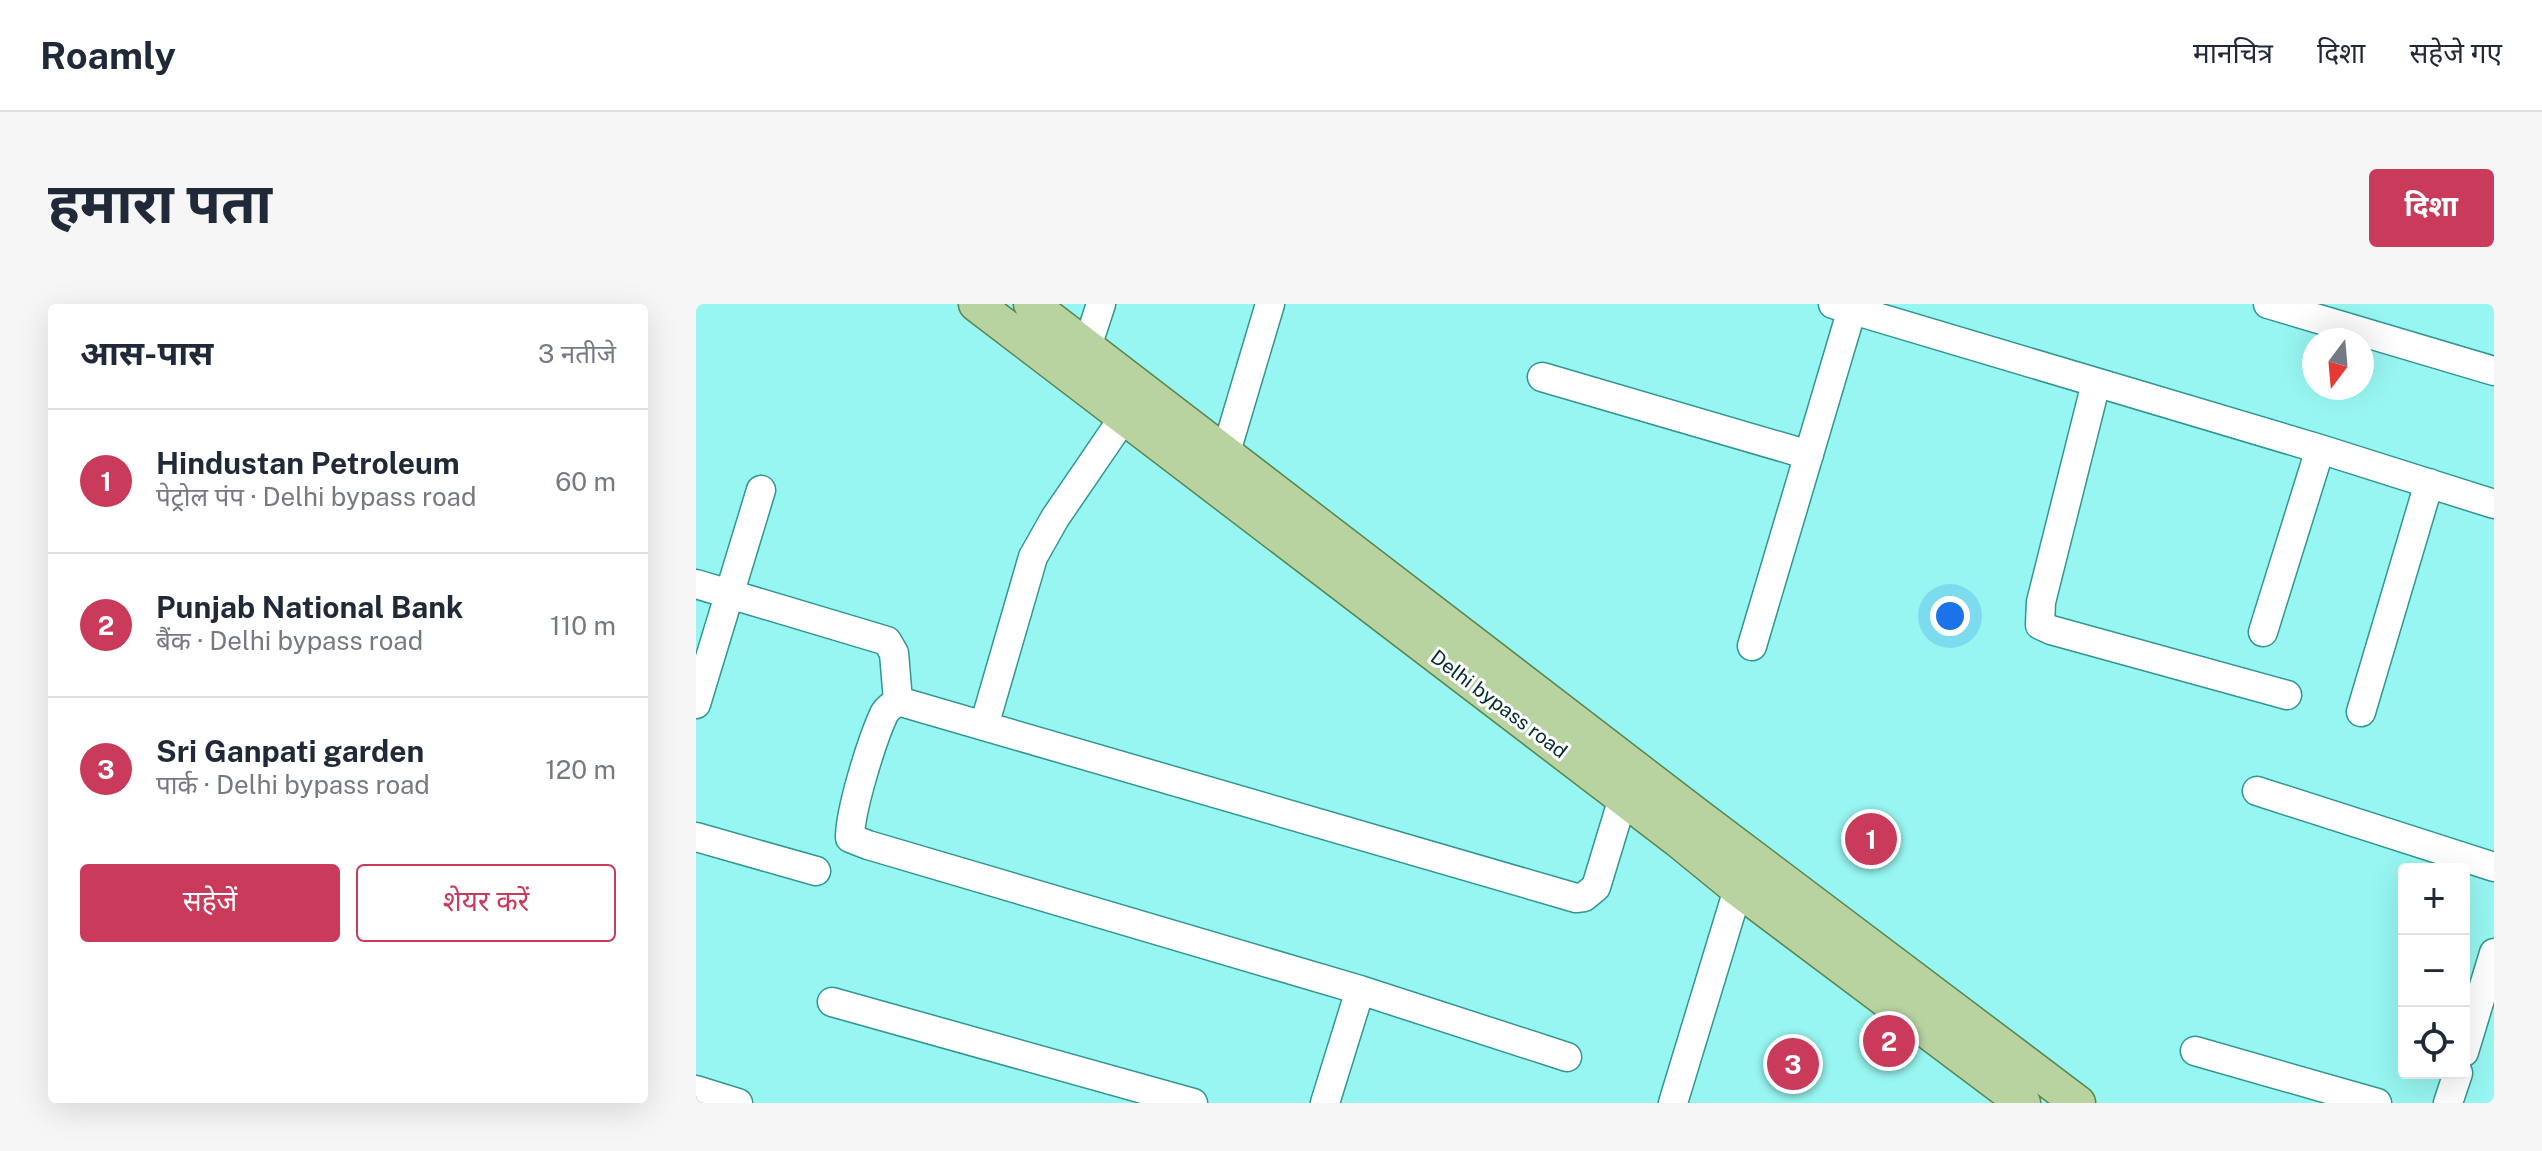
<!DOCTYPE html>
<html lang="hi">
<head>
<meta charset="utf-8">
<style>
	body { margin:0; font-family:"Public Sans","Noto Sans Devanagari",sans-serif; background:#f6f6f7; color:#1f2937 }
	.controls { position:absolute; right:24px; bottom:24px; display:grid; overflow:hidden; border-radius:8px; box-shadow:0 8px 32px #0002 }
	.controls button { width:72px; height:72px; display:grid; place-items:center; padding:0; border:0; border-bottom:2px solid #e0e1e3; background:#fff; color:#1f2937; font:40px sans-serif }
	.compass { position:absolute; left:1606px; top:24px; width:72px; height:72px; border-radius:50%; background:#fff; box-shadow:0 8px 32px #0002; rotate:196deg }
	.you { position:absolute; left:1254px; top:312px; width:28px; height:28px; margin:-20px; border:6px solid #fff; border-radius:50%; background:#1a73e8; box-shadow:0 0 0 12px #1a73e833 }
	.badge { display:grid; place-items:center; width:52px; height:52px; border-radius:50%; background:#c93a5b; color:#fff; font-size:26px; font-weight:700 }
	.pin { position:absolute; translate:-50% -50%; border:4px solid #fff; box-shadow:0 2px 8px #0006 }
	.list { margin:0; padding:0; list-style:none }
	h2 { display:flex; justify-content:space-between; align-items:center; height:104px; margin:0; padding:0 32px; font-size:34px }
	h2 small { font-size:26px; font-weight:400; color:#747a83 }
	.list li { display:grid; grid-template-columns:52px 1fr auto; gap:24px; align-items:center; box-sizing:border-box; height:144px; padding:0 32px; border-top:2px solid #e0e1e3 }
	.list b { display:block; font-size:30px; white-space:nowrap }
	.list p { margin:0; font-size:26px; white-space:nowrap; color:#747a83 }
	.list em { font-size:26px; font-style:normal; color:#747a83 }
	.actions { display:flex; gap:16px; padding:24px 32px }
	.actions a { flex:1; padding:18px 0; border:2px solid #c93a5b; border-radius:8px; text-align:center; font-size:28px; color:#c93a5b }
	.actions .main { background:#c93a5b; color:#fff }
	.icon { flex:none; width:44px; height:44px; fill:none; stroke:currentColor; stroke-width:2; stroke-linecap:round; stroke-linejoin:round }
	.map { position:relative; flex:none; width:1798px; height:799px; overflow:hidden; border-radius:8px }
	header { display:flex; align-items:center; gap:48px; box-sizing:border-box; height:112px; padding:0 40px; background:#fff; border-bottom:2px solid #e0e1e3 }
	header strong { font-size:38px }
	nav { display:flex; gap:44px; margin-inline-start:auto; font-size:28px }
	.intro { display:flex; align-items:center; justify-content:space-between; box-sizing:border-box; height:192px; padding:0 48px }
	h1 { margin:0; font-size:56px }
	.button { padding:20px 36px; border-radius:8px; background:#c93a5b; color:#fff; font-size:28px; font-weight:700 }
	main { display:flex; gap:48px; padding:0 48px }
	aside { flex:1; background:#fff; border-radius:8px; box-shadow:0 8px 32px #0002 }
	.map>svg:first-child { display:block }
</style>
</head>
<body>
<header>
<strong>Roamly</strong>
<nav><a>मानचित्र</a><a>दिशा</a><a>सहेजे गए</a></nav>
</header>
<div class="intro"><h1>हमारा पता</h1><a class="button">दिशा</a></div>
<main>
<aside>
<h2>आस-पास<small>3 नतीजे</small></h2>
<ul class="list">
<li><span class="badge">1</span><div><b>Hindustan Petroleum</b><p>पेट्रोल पंप · Delhi bypass road</p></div><em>60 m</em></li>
<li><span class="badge">2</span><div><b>Punjab National Bank</b><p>बैंक · Delhi bypass road</p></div><em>110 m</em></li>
<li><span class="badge">3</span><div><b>Sri Ganpati garden</b><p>पार्क · Delhi bypass road</p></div><em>120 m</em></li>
</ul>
<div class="actions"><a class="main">सहेजें</a><a>शेयर करें</a></div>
</aside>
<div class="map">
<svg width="1798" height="799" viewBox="0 0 1798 799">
	<rect width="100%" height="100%" fill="#97f6f1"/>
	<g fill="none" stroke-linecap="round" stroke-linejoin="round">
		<defs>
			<path id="minor" d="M 1137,0 L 1624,145 L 1798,200
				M 1572,0 L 1798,67
				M 391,43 L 405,0
				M 846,73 L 1113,151
				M 1400,79 L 1345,298 L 1344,321 L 1355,326 L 1591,391
				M 524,168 L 574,0
				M 0,280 L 191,337 L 198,349 L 202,397
				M 1567,328 L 1624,145
				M 1056,342 L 1156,5
				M 202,397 L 880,594 L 888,593 L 900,583 L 927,494
				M 202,397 C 197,401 191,404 188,410 C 176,436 154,506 154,534 L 172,541 L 664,686 L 629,799
				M 0,400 L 65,186
				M 1665,408 L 1733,179
				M 288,422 L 337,253 L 359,214 L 428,113
				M 1561,487 L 1798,563
				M 0,533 L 120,567
				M 664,686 L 871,753
				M 136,698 L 497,799
				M 1499,747 L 1681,799
				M 1768,748 L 1798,649
				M 0,786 L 42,799
				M 977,799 L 1042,585
				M 1752,799 L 1762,769"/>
			<path id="major" d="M 280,0 L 982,536 L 1042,585 L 1327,799
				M 335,0 L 999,510 L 1382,799"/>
		</defs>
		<use href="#minor" stroke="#319692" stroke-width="31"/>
		<use href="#major" stroke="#59854e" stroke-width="37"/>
		<use href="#minor" stroke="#fff" stroke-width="28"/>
		<use href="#major" stroke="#b8d3a0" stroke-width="34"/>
	</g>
	<g text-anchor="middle" stroke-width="6" stroke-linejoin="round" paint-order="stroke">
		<g font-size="20" fill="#002c2a" stroke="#fff">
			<text transform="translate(803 400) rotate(37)" y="7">Delhi bypass road</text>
		</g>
	</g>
</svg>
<div class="controls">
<button>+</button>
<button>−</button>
<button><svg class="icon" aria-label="locate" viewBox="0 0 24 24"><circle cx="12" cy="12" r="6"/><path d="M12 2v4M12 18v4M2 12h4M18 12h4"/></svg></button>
</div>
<svg class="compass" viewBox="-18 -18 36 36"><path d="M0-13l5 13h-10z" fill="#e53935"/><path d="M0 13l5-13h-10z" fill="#747a83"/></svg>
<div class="you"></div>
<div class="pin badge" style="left:1175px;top:535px">1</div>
<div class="pin badge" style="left:1193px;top:737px">2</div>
<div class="pin badge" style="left:1097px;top:760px">3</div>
</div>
</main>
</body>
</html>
